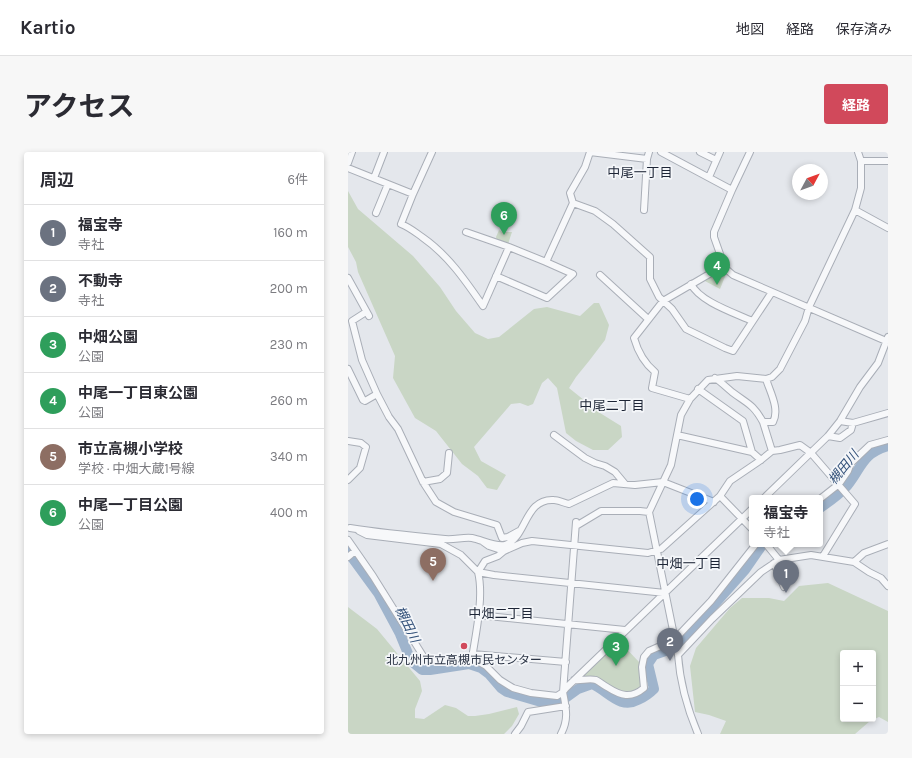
<!DOCTYPE html>
<html lang="ja">
<head>
<meta charset="utf-8">
<style>
	body { margin:0; font-family:Karla,"Noto Sans JP",sans-serif; background:#f7f7f7; color:#2b2b33 }
	.controls { position:absolute; right:12px; bottom:12px; display:grid; overflow:hidden; border-radius:4px; box-shadow:0 2px 6px #0003 }
	.controls button { width:36px; height:36px; display:grid; place-items:center; padding:0; border:0; border-bottom:1px solid #e1e1e2; background:#fff; color:#2b2b33; font:20px sans-serif }
	.compass { position:absolute; left:444px; top:12px; width:36px; height:36px; border-radius:50%; background:#fff; box-shadow:0 2px 6px #0003; rotate:49deg }
	.you { position:absolute; left:349px; top:347px; width:14px; height:14px; margin:-10px; border:3px solid #fff; border-radius:50%; background:#1a73e8; box-shadow:0 0 0 6px #1a73e833 }
	.badge { display:grid; place-items:center; width:26px; height:26px; border-radius:50%; background:#d1495b; color:#fff; font-size:13px; font-weight:700 }
	.pin { position:absolute; translate:-50% -33px; filter:drop-shadow(0 1px 2px #0008) }
	.pin::after { content:''; position:absolute; top:21px; width:14px; height:12px; background:inherit; clip-path:polygon(0 0,100% 0,50% 100%) }
	.popup { position:absolute; left:401px; top:343px; width:74px; height:52px; box-sizing:border-box; display:grid; place-content:center; border-radius:4px; background:#fff; filter:drop-shadow(0 1px 3px #0005); font-size:13px; white-space:nowrap; color:#7c7c81 }
	.popup b { font-size:15px; color:#2b2b33 }
	.popup::after { content:''; position:absolute; left:50%; top:100%; margin-left:-8px; border:8px solid transparent; border-top-color:#fff }
	.list { margin:0; padding:0; list-style:none }
	h2 { display:flex; justify-content:space-between; align-items:center; height:52px; margin:0; padding:0 16px; font-size:17px }
	h2 small { font-size:13px; font-weight:400; color:#7c7c81 }
	.list li { display:grid; grid-template-columns:26px 1fr auto; gap:12px; align-items:center; box-sizing:border-box; height:56px; padding:0 16px; border-top:1px solid #e1e1e2 }
	.list b { display:block; font-size:15px; white-space:nowrap }
	.list p { margin:0; font-size:13px; white-space:nowrap; color:#7c7c81 }
	.list em { font-size:13px; font-style:normal; color:#7c7c81 }
	.map { position:relative; flex:none; width:540px; height:582px; overflow:hidden; border-radius:4px }
	header { display:flex; align-items:center; gap:24px; box-sizing:border-box; height:56px; padding:0 20px; background:#fff; border-bottom:1px solid #e1e1e2 }
	header strong { font-size:19px }
	nav { display:flex; gap:22px; margin-inline-start:auto; font-size:14px }
	.intro { display:flex; align-items:center; justify-content:space-between; box-sizing:border-box; height:96px; padding:0 24px }
	h1 { margin:0; font-size:28px }
	.button { padding:10px 18px; border-radius:4px; background:#d1495b; color:#fff; font-size:14px; font-weight:700 }
	main { display:flex; gap:24px; padding:0 24px }
	aside { flex:1; background:#fff; border-radius:4px; box-shadow:0 2px 6px #0003 }
	.map>svg:first-child { display:block }
</style>
</head>
<body>
<header>
<strong>Kartio</strong>
<nav><a>地図</a><a>経路</a><a>保存済み</a></nav>
</header>
<div class="intro"><h1>アクセス</h1><a class="button">経路</a></div>
<main>
<aside>
<h2>周辺<small>6件</small></h2>
<ul class="list">
<li><span class="badge" style="background:#6b7280">1</span><div><b>福宝寺</b><p>寺社</p></div><em>160 m</em></li>
<li><span class="badge" style="background:#6b7280">2</span><div><b>不動寺</b><p>寺社</p></div><em>200 m</em></li>
<li><span class="badge" style="background:#2e9e5b">3</span><div><b>中畑公園</b><p>公園</p></div><em>230 m</em></li>
<li><span class="badge" style="background:#2e9e5b">4</span><div><b>中尾一丁目東公園</b><p>公園</p></div><em>260 m</em></li>
<li><span class="badge" style="background:#8d6e63">5</span><div><b>市立高槻小学校</b><p>学校 · 中畑大蔵1号線</p></div><em>340 m</em></li>
<li><span class="badge" style="background:#2e9e5b">6</span><div><b>中尾一丁目公園</b><p>公園</p></div><em>400 m</em></li>
</ul>
</aside>
<div class="map">
<svg width="540" height="582" viewBox="0 0 540 582">
	<rect width="100%" height="100%" fill="#e4e7ec"/>
	<path fill="#c9d6c5" fill-rule="evenodd" d="M 0,39 L 10,57 L 65,104 L 92,135 L 108,159 L 127,181 L 140,187 L 151,185 L 186,157 L 199,155 L 232,164 L 246,151 L 251,151 L 261,173 L 257,188 L 241,209 L 228,225 L 221,236 L 252,261 L 273,274 L 274,285 L 260,298 L 245,298 L 228,289 L 218,281 L 209,236 L 200,226 L 194,231 L 185,252 L 180,254 L 172,251 L 163,252 L 126,295 L 133,309 L 158,323 L 149,338 L 139,336 L 130,324 L 114,312 L 88,279 L 67,266 L 45,226 L 47,204 L 10,120 L 8,110 L 0,95 Z
		M 151,78 L 154,80 L 164,80 L 160,92 L 149,89 L 148,85 Z
		M 372,121 L 378,122 L 372,137 L 355,128 Z
		M 480,431 L 540,459 L 540,570 L 531,565 L 522,569 L 507,582 L 372,582 L 378,569 L 361,563 L 347,560 L 342,514 L 348,496 L 382,456 L 394,446 L 421,446 L 436,449 L 451,434 ZM 495,501 L 525,501 L 525,567 L 495,567 Z
		M 0,455 L 29,477 L 72,529 L 74,539 L 67,557 L 67,566 L 76,567 L 97,553 L 108,556 L 120,564 L 127,564 L 141,562 L 169,555 L 171,562 L 164,574 L 156,582 L 0,582 Z
		M 270,488 L 292,511 L 294,534 L 291,538 L 278,542 L 231,525 Z"/>
	<g fill="none" stroke-linecap="round" stroke-linejoin="round">
		<path stroke="#9fb4cc" stroke-width="10" d="M 472,356 C 481,350 492,342 499,334 C 514,316 513,302 540,294
			M 0,400 L 30,441 L 52,482 L 63,509 L 74,518 L 82,518 L 121,512 L 133,516 L 141,522 L 153,536 L 159,540 L 193,550 L 212,550 L 230,537 L 244,532 C 260,539 272,558 290,548 C 297,545 301,542 306,537 L 300,512 L 306,503 L 323,497 L 341,481 L 397,418 L 415,392"/>
		<defs>
			<path id="minor" d="M 84,0 L 65,42 L 53,72 C 61,75 67,80 74,85 C 100,103 117,128 135,154 L 161,95 L 198,110 L 225,51 L 222,41 L 237,15 L 242,0
				M 242,0 L 299,7
				M 313,0 L 384,38
				M 352,0 L 368,8
				M 402,0 L 384,38 L 366,80 L 366,85 L 377,116 L 385,123 L 538,189
				M 513,9 L 540,9
				M 0,11 L 4,0
				M 0,16 L 65,42
				M 361,25 L 372,0
				M 26,26 L 36,0
				M 225,51 L 247,59 L 265,72 L 302,105 L 302,127 L 311,145 L 324,157 L 338,177 L 377,196 L 385,199 L 424,140
				M 296,58 L 299,7 L 301,0
				M 507,58 L 540,76
				M 28,61 L 40,32
				M 118,80 L 161,95
				M 252,123 L 300,167
				M 148,124 L 199,146 L 225,122 L 198,110
				M 0,126 L 21,164
				M 343,132 C 352,150 387,161 404,169
				M 18,160 L 4,169 L 14,208 L 29,242
				M 0,217 L 15,248 L 17,249 L 29,242 L 41,265 L 50,277 L 75,330 L 88,350 L 106,360 L 149,373 L 154,386 L 160,385 L 171,379
				M 367,226 C 373,230 378,235 384,240 C 400,252 405,252 415,270 L 425,270 C 432,257 422,240 418,227
				M 350,237 L 395,269 L 404,300
				M 342,247 L 304,236 L 307,220 C 296,211 290,200 286,186 L 315,149 L 363,121 L 377,116
				M 492,269 L 505,271 L 540,261
				M 415,270 L 424,299
				M 206,283 L 237,306 L 247,311 L 257,314 L 267,320 L 277,332
				M 329,283 L 404,300 L 413,308
				M 480,284 L 492,286 L 503,278 L 505,271
				M 0,289 L 13,291 L 18,295 L 12,316 L 0,328
				M 75,330 L 92,327 L 99,321 L 101,301
				M 372,344 L 404,377
				M 416,346 L 480,284 L 492,269 L 512,235 L 530,211 L 540,185
				M 472,347 L 491,332 L 500,319 L 503,311 L 522,293 L 540,288
				M 228,374 L 253,359 L 292,359 L 301,360
				M 2,376 C 33,381 65,384 97,387 C 106,388 115,385 124,386 C 134,388 147,395 157,393 C 179,386 176,346 206,348 C 210,348 216,351 221,352 L 265,331 L 287,333 L 315,330 L 366,350
				M 11,379 L 19,383 L 93,392 L 113,403 L 130,420 L 146,423 L 317,441
				M 0,388 L 25,424 L 77,507 C 87,510 115,511 124,506
				M 134,389 L 141,394 L 156,399 L 174,391 L 184,389 L 300,401 L 313,397 L 372,344 L 382,329 L 413,308 L 424,299 L 432,298 L 452,293 L 463,301 L 507,352 L 475,404
				M 418,392 L 431,408
				M 0,405 L 7,399
				M 506,410 L 516,401 L 540,392
				M 426,411 L 436,435
				M 130,463 L 277,478
				M 125,502 L 218,510
				M 330,503 L 364,467 L 413,420 L 431,408 L 463,403 L 506,410 L 521,420 L 533,426 L 540,434
				M 124,506 L 138,514 L 152,528 L 165,536 L 183,541 L 209,544 L 215,540 L 228,370
				M 124,506 C 128,481 136,444 130,420 L 137,409 L 150,404 L 156,399
				M 226,528 C 233,529 241,526 248,528 C 252,530 255,533 259,535 C 273,544 283,547 296,536 L 294,515 L 296,505 L 301,499 L 326,488 L 363,449 L 408,392
				M 167,582 L 173,574 L 180,560 L 218,554
				M 213,582 C 221,567 218,556 215,540 L 218,536 L 404,357
				M 350,582 C 339,556 332,531 330,503 L 301,360 L 323,313 L 333,263 L 342,247 L 360,228 L 389,224 L 418,227 L 424,225 L 432,217 L 457,169 L 461,155 L 507,58 L 513,36 L 513,9 L 510,0"/>
		</defs>
		<use href="#minor" stroke="#a9aeb7" stroke-width="8"/>
		<use href="#minor" stroke="#f7f8fa" stroke-width="6"/>
	</g>
	<circle fill="#d1495b" stroke="#f4f6f9" stroke-width="1.5" cx="116" cy="494" r="4"/>
	<g text-anchor="middle" stroke-width="3.5" stroke-linejoin="round" paint-order="stroke">
		<g font-size="12" fill="#2b3445" stroke="#f4f6f9">
			<text x="116" y="512">北九州市立高槻市民センター</text>
		</g>
		<g font-size="13" fill="#1d2536" stroke="#f4f6f9">
			<text x="292" y="25">中尾一丁目</text>
			<text x="264" y="258">中尾二丁目</text>
			<text x="341" y="416">中畑一丁目</text>
			<text x="153" y="466">中畑二丁目</text>
		</g>
		<g font-size="13" font-style="italic" fill="#34527a" stroke="#f4f6f9">
			<text transform="translate(495 315) rotate(-51)" y="5">槻田川</text>
			<text transform="translate(60 472) rotate(64)" y="5">槻田川</text>
		</g>
	</g>
</svg>
<div class="controls">
<button>+</button>
<button>−</button>
</div>
<svg class="compass" viewBox="-18 -18 36 36"><path d="M0-13l5 13h-10z" fill="#e53935"/><path d="M0 13l5-13h-10z" fill="#7c7c81"/></svg>
<div class="you"></div>
<div class="pin badge" style="left:438px;top:441px;background:#6b7280">1</div>
<div class="popup"><b>福宝寺</b>寺社</div>
<div class="pin badge" style="left:322px;top:509px;background:#6b7280">2</div>
<div class="pin badge" style="left:268px;top:514px;background:#2e9e5b">3</div>
<div class="pin badge" style="left:369px;top:133px;background:#2e9e5b">4</div>
<div class="pin badge" style="left:85px;top:429px;background:#8d6e63">5</div>
<div class="pin badge" style="left:156px;top:83px;background:#2e9e5b">6</div>
</div>
</main>
</body>
</html>
